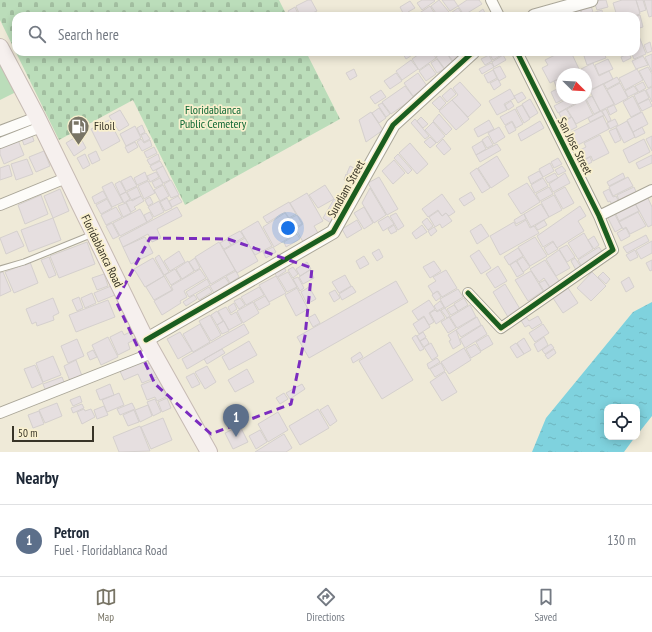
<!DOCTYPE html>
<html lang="en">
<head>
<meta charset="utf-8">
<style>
	body { margin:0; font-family:"PT Sans Narrow",sans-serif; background:#f6f6f7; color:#1f2937 }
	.controls { position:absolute; right:12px; bottom:12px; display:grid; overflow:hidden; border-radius:8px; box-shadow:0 2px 10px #0003 }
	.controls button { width:36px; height:36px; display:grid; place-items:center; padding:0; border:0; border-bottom:1px solid #e0e1e3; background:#fff; color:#1f2937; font:20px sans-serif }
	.compass { position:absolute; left:556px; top:68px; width:36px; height:36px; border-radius:50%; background:#fff; box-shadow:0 2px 10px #0003; rotate:114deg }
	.scale { position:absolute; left:12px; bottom:10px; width:82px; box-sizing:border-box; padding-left:4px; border:2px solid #383427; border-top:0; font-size:11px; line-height:14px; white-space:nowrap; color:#383427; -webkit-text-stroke:3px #f9f0ce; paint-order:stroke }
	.you { position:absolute; left:288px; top:228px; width:14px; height:14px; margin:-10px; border:3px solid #fff; border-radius:50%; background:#1a73e8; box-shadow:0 0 0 6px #1a73e833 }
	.badge { display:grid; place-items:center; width:26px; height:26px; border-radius:50%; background:#787465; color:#fff; font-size:13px; font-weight:700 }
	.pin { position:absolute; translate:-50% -33px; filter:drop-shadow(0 1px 2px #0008) }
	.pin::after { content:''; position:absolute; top:21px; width:14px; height:12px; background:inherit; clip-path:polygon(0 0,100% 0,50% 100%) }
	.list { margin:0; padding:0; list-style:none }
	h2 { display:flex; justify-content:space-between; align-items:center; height:52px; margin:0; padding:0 16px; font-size:17px }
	h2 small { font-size:13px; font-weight:400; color:#747a83 }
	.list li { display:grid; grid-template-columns:26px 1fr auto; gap:12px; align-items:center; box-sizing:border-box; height:72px; padding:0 16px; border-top:1px solid #e0e1e3 }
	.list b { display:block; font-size:15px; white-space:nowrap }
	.list p { margin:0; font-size:13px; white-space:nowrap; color:#747a83 }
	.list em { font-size:13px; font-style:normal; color:#747a83 }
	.icon { flex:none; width:22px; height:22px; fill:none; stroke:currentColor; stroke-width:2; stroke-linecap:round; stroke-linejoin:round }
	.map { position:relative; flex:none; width:652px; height:452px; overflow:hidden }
	.search { position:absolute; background:#fff; box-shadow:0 2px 10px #0003; left:12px; right:12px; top:12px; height:44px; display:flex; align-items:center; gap:10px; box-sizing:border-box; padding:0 14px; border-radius:12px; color:#747a83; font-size:15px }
	.sheet { height:124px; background:#fff }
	nav { display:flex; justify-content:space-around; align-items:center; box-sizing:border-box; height:56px; border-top:1px solid #e0e1e3; background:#fff; font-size:11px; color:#747a83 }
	nav a { display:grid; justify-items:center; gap:2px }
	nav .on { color:#787465 }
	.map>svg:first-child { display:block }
</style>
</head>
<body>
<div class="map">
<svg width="652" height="452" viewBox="0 0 652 452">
	<defs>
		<pattern id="cemetery-stones" width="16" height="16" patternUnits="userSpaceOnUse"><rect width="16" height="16" fill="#bbddba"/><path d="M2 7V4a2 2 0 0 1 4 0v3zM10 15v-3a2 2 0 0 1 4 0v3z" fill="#a2bea0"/></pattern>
		<pattern id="water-ripples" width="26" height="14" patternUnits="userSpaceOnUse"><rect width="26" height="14" fill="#7fd2de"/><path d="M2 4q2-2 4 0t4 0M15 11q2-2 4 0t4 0" fill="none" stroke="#6eb5be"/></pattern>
	</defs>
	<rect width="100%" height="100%" fill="#efead8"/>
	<path fill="#bbddba" d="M 0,61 L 16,92 L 0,100 Z"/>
	<path fill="url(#cemetery-stones)" d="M 0,0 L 279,0 L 287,16 L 16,16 L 16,52 L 306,52 L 340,119 L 185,205 L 133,100 L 59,140 L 0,20 Z"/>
	<path fill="url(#water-ripples)" d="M 652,302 L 652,416 L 637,435 L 637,407 L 607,407 L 607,437 L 635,437 L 624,452 L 532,452 L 546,418 L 633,312 Z"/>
	<path fill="#e6dfe0" stroke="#d5d0ce" d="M 308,0 L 311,0 L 317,11 L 306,16 L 300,16 L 296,6 Z
		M 422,0 L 434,0 L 435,1 L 422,10 L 417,3 Z
		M 439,0 L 449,12 L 443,16 L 438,16 L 431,6 Z
		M 442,0 L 454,0 L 458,6 L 450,11 Z
		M 467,0 L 479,0 L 482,4 L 464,15 L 458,6 Z
		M 606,0 L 608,7 L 597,10 L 594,1 Z
		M 622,0 L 636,0 L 640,14 L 634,16 L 617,16 L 613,3 Z
		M 636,0 L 643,0 L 646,10 L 640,12 Z
		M 644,0 L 652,0 L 652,16 L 649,17 Z
		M 410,1 L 415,8 L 408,12 L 410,16 L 401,16 L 400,14 L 403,13 L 400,7 Z
		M 430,6 L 436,16 L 419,16 L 418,14 Z
		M 579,6 L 582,16 L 571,16 L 570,9 Z
		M 591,6 L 593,12 L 582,14 L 581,9 Z
		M 295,7 L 299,16 L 291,16 L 288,11 Z
		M 458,8 L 464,16 L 449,16 L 448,15 Z
		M 483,9 L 486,15 L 475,16 L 475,15 Z
		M 602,10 L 603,16 L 593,16 L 592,13 Z
		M 640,15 L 643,27 L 636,29 L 636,16 Z
		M 637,31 L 646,54 L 634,59 L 631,52 L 636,52 Z
		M 650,42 L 652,51 L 647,53 L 644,45 Z
		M 402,52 L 417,52 L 406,59 Z
		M 422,52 L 432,52 L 436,58 L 419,70 L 412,59 Z
		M 443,52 L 446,52 L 453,63 L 445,69 L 436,57 Z
		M 446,52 L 464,52 L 465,53 L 453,61 Z
		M 491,52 L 502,52 L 503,54 L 493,60 L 489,53 Z
		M 561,52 L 571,52 L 579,69 L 568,74 L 562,74 L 562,77 L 550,83 L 542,68 L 548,65 L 545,60 Z
		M 595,52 L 604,52 L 606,58 L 587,65 L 584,56 Z
		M 629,53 L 631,58 L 623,62 L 621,57 Z
		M 652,54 L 652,72 L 645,57 Z
		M 489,55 L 492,61 L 485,65 L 481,59 Z
		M 503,55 L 506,60 L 494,67 L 492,62 Z
		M 643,56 L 648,65 L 636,69 L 632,61 Z
		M 437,59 L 444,69 L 437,73 L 431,63 Z
		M 608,59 L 613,69 L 599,75 L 595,65 Z
		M 411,60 L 418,69 L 402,80 L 396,71 Z
		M 491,63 L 494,67 L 482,74 L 479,69 Z
		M 593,63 L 599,76 L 609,71 L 613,79 L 586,92 L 586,74 L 583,74 L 581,69 Z
		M 429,64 L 436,74 L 426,81 L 419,71 Z
		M 500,66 L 506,77 L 499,81 L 493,69 Z
		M 648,67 L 652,74 L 652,86 L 648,88 L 639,71 Z
		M 354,69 L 357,76 L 350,80 L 346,73 Z
		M 637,69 L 643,80 L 625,90 L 619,78 Z
		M 493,70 L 497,78 L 488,83 L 484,75 Z
		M 396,73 L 402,81 L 390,89 L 384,81 Z
		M 418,73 L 427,86 L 413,96 L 404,83 Z
		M 617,77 L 620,82 L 607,89 L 604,84 Z
		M 562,78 L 562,98 L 566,98 L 556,103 L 551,92 L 557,89 L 554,81 Z
		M 498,79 L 501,85 L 494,90 L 490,83 Z
		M 460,82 L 481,105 L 468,117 L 452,100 L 458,95 L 453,88 Z
		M 643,82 L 646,88 L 639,92 L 635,86 Z
		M 620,83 L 628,98 L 615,105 L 607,90 Z
		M 603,84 L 614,104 L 600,111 L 590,91 Z
		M 405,86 L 414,98 L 391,114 L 382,102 Z
		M 634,86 L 638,92 L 628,97 L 625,91 Z
		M 652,87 L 652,102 L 646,90 Z
		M 451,88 L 456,94 L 447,102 L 442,96 Z
		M 510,89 L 515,98 L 504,104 L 507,110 L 497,115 L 489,101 Z
		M 381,90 L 386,97 L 375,104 L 370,97 Z
		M 645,90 L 649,98 L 638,104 L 634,95 Z
		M 522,92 L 526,98 L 518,103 L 514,96 Z
		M 440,96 L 446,103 L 439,110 L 432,103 Z
		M 592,96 L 600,111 L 594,114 L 586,99 Z
		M 633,96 L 641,112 L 631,117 L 623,102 Z
		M 569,98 L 573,98 L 576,103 L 558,113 L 554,106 Z
		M 530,99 L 538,113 L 530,118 L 522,104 Z
		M 585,99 L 593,115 L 576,124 L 567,109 Z
		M 649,99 L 652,106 L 642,111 L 638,104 Z
		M 452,100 L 469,119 L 456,130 L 439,111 Z
		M 511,101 L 514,106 L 508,110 L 505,105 Z
		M 382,103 L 390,114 L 386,117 L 378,105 Z
		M 522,105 L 530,119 L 524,123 L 516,108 Z
		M 614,105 L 617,111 L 610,115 L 607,108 Z
		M 379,108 L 386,118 L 379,123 L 372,113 Z
		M 515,109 L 523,124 L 516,128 L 512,121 L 505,125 L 500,117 Z
		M 566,109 L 571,117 L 563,121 L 559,113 Z
		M 606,109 L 611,120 L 608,122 L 602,111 Z
		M 120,110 L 129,125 L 119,131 L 109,116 Z
		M 601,111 L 604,115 L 590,122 L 588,118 Z
		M 371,112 L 383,130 L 366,142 L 359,120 Z
		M 642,112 L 648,124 L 633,132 L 627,120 Z
		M 439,114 L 452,129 L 446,135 L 433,121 Z
		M 603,116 L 609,129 L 574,147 L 568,134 Z
		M 421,117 L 428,124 L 423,128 L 417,121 Z
		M 572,117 L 577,127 L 569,131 L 564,122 Z
		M 415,119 L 429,136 L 425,139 L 411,123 Z
		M 615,119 L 618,125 L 610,129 L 607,123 Z
		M 109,120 L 120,141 L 102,151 L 91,129 Z
		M 489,120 L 494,129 L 478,137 L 474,129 Z
		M 540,121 L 544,128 L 521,141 L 518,134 Z
		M 627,121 L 635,137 L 624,143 L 616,127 Z
		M 433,122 L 445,136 L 437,143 L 425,130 Z
		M 512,122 L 516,130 L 509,134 L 505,126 Z
		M 142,125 L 145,132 L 140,135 L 137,128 Z
		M 135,126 L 141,138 L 126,146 L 120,134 Z
		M 499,127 L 505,137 L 494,144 L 488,133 Z
		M 642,127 L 645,133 L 635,138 L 633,132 Z
		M 616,128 L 621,140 L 615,143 L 609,131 Z
		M 146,133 L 150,139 L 144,142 L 141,135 Z
		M 32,135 L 34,141 L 24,145 L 22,139 Z
		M 79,135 L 86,148 L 74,156 L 66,143 Z
		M 600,135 L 609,153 L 593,161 L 591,156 L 585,159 L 580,150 L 586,147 L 584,143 Z
		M 488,136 L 493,145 L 487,148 L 482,140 Z
		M 652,136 L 652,151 L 646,139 Z
		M 430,137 L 436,143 L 430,148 L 424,142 Z
		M 141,139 L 144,143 L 150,140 L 152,146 L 142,151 L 137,142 Z
		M 443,139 L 451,149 L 444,155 L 436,146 Z
		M 644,139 L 650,152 L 629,163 L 623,150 Z
		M 18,140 L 24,155 L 4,164 L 0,154 L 0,148 Z
		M 482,141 L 486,149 L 476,155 L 472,147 Z
		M 135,142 L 138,147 L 128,153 L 125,147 Z
		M 410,143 L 428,164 L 417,174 L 399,153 Z
		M 497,144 L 501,150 L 480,162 L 476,155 Z
		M 154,147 L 157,153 L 147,158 L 144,152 Z
		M 44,151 L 50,166 L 36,172 L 29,157 Z
		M 96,151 L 100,160 L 92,164 L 88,155 Z
		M 85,154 L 90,165 L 83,169 L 77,158 Z
		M 158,154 L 160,160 L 150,165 L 147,160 Z
		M 398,154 L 412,170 L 408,174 L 394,158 Z
		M 652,155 L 652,163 L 639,169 L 636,163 Z
		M 497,156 L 509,176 L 491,188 L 478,168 Z
		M 590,157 L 592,162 L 585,166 L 583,161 Z
		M 558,158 L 562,164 L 554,168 L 551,162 Z
		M 27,159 L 33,174 L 16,180 L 11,164 Z
		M 394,160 L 405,173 L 393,184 L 382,171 Z
		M 160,161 L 163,166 L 153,171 L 150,166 Z
		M 550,163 L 554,171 L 543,177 L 539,169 Z
		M 9,165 L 12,176 L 0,180 L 0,168 Z
		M 163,166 L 170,180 L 163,183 L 156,170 Z
		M 350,166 L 358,170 L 355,177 L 347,173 Z
		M 562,166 L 566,171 L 558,175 L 555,170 Z
		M 477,168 L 490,188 L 482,193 L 470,173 Z
		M 539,171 L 543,177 L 531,184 L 528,177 Z
		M 145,172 L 148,180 L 137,185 L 134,178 Z
		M 156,172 L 159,177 L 150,182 L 147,176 Z
		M 555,173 L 558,178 L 548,183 L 545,178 Z
		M 565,173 L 570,183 L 553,192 L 549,184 Z
		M 623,173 L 625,178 L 609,186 L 607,182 Z
		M 346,174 L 353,177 L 350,183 L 344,180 Z
		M 131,176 L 137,186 L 126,191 L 121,181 Z
		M 379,177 L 398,209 L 387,215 L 368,183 Z
		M 628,177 L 633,186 L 613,196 L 609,187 Z
		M 160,178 L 163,184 L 155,188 L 152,182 Z
		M 543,178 L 548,186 L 535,193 L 531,185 Z
		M 171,180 L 179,195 L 171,198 L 164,184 Z
		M 120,181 L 126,192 L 120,195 L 115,184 Z
		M 148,181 L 155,193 L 144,199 L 138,186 Z
		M 112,182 L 123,202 L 112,207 L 102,187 Z
		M 527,183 L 540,202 L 521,214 L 508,194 Z
		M 163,185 L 169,196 L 160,201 L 154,190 Z
		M 325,185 L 334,199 L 318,208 L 309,195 Z
		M 137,187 L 141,196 L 132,201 L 127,192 Z
		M 549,187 L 553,194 L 540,201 L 536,194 Z
		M 565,187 L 574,203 L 563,209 L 554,193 Z
		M 634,187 L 637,194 L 620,203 L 617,195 Z
		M 370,188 L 386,215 L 374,223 L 362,203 Z
		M 60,189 L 69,211 L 53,218 L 44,196 Z
		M 609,189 L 613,197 L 616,196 L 620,204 L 613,207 L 610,201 L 608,202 L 603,192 Z
		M 103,191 L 107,198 L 95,204 L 92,197 Z
		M 126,192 L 130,199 L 124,203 L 120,195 Z
		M 471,192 L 475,199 L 464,206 L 459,199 Z
		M 307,193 L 323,221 L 314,226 L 318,233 L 303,242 L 296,229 L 303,224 L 290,203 Z
		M 442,194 L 455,212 L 449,216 L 446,213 L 442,216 L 438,210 L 428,217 L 422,209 Z
		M 41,195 L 48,214 L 25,224 L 18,205 Z
		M 554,195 L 562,210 L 549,217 L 541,202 Z
		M 141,196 L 144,201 L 134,207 L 136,209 L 131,212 L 126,202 Z
		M 178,196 L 182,202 L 172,207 L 169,201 Z
		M 647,196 L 652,207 L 652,225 L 648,227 L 635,203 Z
		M 150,197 L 153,203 L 148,206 L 145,200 Z
		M 167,198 L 172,208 L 165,211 L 160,202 Z
		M 107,199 L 112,208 L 101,214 L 96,205 Z
		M 334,199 L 342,204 L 331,223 L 323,218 Z
		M 159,201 L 164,212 L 154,217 L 148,207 Z
		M 289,202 L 296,214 L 289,218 L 285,212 L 267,223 L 263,217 Z
		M 634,202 L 639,211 L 619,221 L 615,212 Z
		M 126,203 L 131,213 L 123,217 L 118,206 Z
		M 541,204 L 549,217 L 531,227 L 524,214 Z
		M 580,206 L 586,216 L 578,221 L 584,231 L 557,248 L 553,241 L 543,247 L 537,236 Z
		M 116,207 L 122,217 L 106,225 L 101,215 Z
		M 177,207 L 182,216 L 157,229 L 161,238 L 152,242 L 148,234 L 123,247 L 119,238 Z
		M 364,207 L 373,223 L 364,229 L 354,213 Z
		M 140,209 L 147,222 L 120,236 L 113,223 Z
		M 438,211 L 442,216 L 446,213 L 452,221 L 442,228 L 440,224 L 435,227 L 429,217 Z
		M 150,212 L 153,218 L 147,222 L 144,215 Z
		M 638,212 L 646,226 L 630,234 L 626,227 L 623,229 L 619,222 Z
		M 285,213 L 289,219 L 297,215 L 302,224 L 294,228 L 297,233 L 274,247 L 263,227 Z
		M 396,213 L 404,226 L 398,230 L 390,216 Z
		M 614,213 L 622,228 L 615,232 L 607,216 Z
		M 524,214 L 526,219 L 516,224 L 514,220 Z
		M 388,216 L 394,224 L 383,231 L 378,222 Z
		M 53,218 L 61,240 L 29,252 L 21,230 Z
		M 427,218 L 433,226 L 428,230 L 422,222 Z
		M 357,220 L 362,229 L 347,238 L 342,229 Z
		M 526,220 L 530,228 L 534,226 L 539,233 L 500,255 L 490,236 L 514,222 L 516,226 Z
		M 544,220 L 547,225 L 538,230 L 535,226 Z
		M 258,221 L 272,246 L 255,255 L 241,231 Z
		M 112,223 L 119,236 L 113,239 L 106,226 Z
		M 481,224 L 489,236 L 477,244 L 470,231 Z
		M 394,225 L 397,231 L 391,234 L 388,229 Z
		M 422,225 L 427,232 L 416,239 L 412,233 Z
		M 434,227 L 437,231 L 431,236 L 428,231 Z
		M 626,228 L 630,236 L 621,241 L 617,233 Z
		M 17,231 L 24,246 L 6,254 L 0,238 Z
		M 240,231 L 244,237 L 231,245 L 227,238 Z
		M 584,233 L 593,249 L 578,259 L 568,243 Z
		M 297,234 L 300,239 L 286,247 L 284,242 Z
		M 646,235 L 649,241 L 627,253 L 623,247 Z
		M 594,236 L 599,245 L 594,249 L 588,240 Z
		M 145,237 L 153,253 L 131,264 L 123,247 Z
		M 535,237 L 547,256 L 530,266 L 518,247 Z
		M 245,238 L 258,261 L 237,273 L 224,250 Z
		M 227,239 L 231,245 L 224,249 L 220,243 Z
		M 652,241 L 652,253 L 641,259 L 636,250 Z
		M 87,242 L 95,264 L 59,278 L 50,256 Z
		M 219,242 L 235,270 L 211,284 L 195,257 Z
		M 553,242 L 558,249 L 548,255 L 544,248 Z
		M 567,245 L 575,257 L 567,262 L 559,249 Z
		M 273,247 L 276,252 L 266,258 L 263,252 Z
		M 599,247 L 603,253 L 582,267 L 578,260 Z
		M 518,248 L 523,256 L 509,265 L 504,257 Z
		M 379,249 L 383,257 L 377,261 L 372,253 Z
		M 479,250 L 491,268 L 481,274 L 470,256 Z
		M 559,250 L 570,268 L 556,276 L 546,259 Z
		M 635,250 L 638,257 L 630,261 L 626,255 Z
		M 179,251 L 185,262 L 170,271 L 164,261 Z
		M 159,255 L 169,272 L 164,275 L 155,258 Z
		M 364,256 L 369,264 L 360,269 L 356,261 Z
		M 49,257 L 56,275 L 49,278 L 41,260 Z
		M 523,257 L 530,267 L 523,272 L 517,261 Z
		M 153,258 L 164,276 L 145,287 L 134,269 Z
		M 195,258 L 200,268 L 195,271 L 189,262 Z
		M 575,258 L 581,267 L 576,270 L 571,261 Z
		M 545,260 L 559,281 L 550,287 L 544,278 L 539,282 L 530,269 Z
		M 652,260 L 652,270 L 650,271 L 646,263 Z
		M 188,261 L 194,271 L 182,279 L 176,269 Z
		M 434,261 L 441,271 L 430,278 L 423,267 Z
		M 516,261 L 524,273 L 517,277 L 510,265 Z
		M 30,262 L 38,283 L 14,293 L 5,272 Z
		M 307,262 L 311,269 L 300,276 L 296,269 Z
		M 498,266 L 507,281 L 495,288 L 486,274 Z
		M 284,267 L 286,271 L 277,277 L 274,272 Z
		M 293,267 L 298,274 L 293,278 L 288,270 Z
		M 175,269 L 181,279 L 171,285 L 165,275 Z
		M 200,269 L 206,278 L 184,291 L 187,297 L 180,301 L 181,303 L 162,315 L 154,301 L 173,290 L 171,286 Z
		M 310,270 L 314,278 L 303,284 L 299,277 Z
		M 446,270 L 457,288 L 442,297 L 438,291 L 433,294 L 428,286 L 436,281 L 433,277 Z
		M 236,271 L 239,277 L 230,283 L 226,276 Z
		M 531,271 L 543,291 L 528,301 L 515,280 Z
		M 3,272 L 11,291 L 0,296 L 0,273 Z
		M 288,272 L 297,287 L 287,292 L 278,277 Z
		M 592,272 L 606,286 L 591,301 L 577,288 Z
		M 603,272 L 610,279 L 606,284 L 598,277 Z
		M 104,274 L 108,286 L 97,290 L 92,278 Z
		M 345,275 L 351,286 L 339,293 L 332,282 Z
		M 164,276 L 172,290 L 154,300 L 146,287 Z
		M 276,276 L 286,293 L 269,302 L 259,285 Z
		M 225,277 L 229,283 L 214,293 L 210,286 Z
		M 298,277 L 304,288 L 300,291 L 293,279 Z
		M 629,277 L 634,287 L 626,292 L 621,282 Z
		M 207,279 L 210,285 L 189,297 L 186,292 Z
		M 545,280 L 550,288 L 544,291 L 539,283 Z
		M 396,281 L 408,302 L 309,358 L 297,337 Z
		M 505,284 L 520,309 L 508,317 L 493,292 Z
		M 566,285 L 578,303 L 563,313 L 551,295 Z
		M 111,286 L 115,295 L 98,302 L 94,293 Z
		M 352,286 L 356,292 L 342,300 L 339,294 Z
		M 209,287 L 212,292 L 199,300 L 196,295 Z
		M 259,287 L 264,295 L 246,305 L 241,297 Z
		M 309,287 L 316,299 L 307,304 L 301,292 Z
		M 297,288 L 308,309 L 296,316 L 285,295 Z
		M 458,289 L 463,297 L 445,308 L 440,299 Z
		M 335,290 L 340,298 L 334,302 L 329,293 Z
		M 437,291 L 441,297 L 436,301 L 432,295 Z
		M 92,293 L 96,303 L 85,308 L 81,298 Z
		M 194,295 L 197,299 L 186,306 L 183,302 Z
		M 265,296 L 270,304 L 259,310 L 254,302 Z
		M 79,297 L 83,308 L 77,311 L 72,300 Z
		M 53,298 L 59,313 L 53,316 L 54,320 L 37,326 L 36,322 L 32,324 L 26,309 Z
		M 240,298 L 245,305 L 239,309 L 234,301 Z
		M 464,298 L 468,305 L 458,311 L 454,304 Z
		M 108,300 L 115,317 L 76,332 L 69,315 Z
		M 429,300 L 435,309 L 429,313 L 434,322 L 429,325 L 424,316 L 418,320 L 412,311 Z
		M 440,301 L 444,307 L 437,311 L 434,306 Z
		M 253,302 L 259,313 L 243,323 L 237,311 Z
		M 234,303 L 237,309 L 231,313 L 228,307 Z
		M 454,305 L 458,311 L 451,315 L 447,309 Z
		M 470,305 L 476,317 L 457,328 L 450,317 Z
		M 226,307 L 231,315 L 236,312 L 242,323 L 229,330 L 218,311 Z
		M 445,308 L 450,316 L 447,318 L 441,310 Z
		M 435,310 L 437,312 L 440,310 L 445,318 L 436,324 L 430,313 Z
		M 217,311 L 223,321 L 217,325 L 211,315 Z
		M 315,314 L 320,323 L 313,327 L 308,318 Z
		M 524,314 L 529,321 L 538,316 L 542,323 L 532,329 L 529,325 L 525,327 L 519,317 Z
		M 210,315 L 221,335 L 211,341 L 199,321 Z
		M 424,317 L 430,327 L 419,334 L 413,324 Z
		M 449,317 L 456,328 L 448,333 L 441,322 Z
		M 477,317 L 481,325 L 461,337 L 456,330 Z
		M 224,321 L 229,331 L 222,334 L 217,325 Z
		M 200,324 L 210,342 L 193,352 L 183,334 Z
		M 244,324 L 249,333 L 187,369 L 182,359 Z
		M 543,324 L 549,333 L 535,342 L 529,333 Z
		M 482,325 L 487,334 L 465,348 L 460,339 Z
		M 456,330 L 461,344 L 453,349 L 449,341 L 451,340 L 448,335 Z
		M 122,331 L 124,335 L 130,332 L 134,340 L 128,343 L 130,349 L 118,355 L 110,337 Z
		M 180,332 L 192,351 L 178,359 L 167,339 Z
		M 423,332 L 426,337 L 420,341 L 417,336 Z
		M 416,335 L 424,349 L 420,351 L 412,338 Z
		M 488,335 L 493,344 L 481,351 L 476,342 Z
		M 108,337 L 118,357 L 101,365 L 92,345 Z
		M 544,337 L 548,345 L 538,352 L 534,344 Z
		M 426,338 L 429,343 L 424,347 L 420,341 Z
		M 524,338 L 531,350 L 524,354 L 517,343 Z
		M 77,339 L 84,356 L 68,363 L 61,346 Z
		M 249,341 L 257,355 L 229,370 L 222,357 Z
		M 390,342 L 413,380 L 382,399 L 359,361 Z
		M 431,343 L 438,356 L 432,360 L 424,347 Z
		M 516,343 L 524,354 L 517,358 L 510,347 Z
		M 475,344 L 481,352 L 471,358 L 466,349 Z
		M 551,344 L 554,348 L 545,354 L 542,350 Z
		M 464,348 L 471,360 L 449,374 L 441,362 Z
		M 222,349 L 225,353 L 207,364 L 204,359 Z
		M 554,349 L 556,353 L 548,359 L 545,355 Z
		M 93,350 L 97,357 L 90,360 L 87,353 Z
		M 360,352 L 363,357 L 353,363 L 351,358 Z
		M 53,356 L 61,375 L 43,382 L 36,363 Z
		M 437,358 L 440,362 L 429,369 L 427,364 Z
		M 144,359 L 147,364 L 151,362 L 157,377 L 142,383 L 138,374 L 124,380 L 119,369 Z
		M 76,360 L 82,376 L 70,381 L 64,366 Z
		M 441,363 L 445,371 L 435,377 L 430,369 Z
		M 35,365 L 43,383 L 32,388 L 24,369 Z
		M 207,366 L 216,382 L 205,389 L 195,372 Z
		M 247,369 L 254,382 L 235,392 L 228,380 Z
		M 445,372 L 457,392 L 442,401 L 430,382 Z
		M 194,373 L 200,384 L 192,388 L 186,377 Z
		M 62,377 L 64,382 L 45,389 L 43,384 Z
		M 159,378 L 166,397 L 157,401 L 155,397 L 147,400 L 141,385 Z
		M 110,384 L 114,395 L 100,400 L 96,390 Z
		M 302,384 L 305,389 L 290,399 L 286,393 Z
		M 119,393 L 124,405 L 107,412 L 102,400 Z
		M 284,393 L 288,399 L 280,404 L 276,398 Z
		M 80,396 L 82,402 L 73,406 L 70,400 Z
		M 167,398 L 171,408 L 162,412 L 158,402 Z
		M 155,399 L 161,412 L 153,416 L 147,402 Z
		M 57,403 L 62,416 L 45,423 L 39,410 Z
		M 132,403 L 135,409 L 120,415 L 117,409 Z
		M 82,404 L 84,408 L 73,413 L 71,408 Z
		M 148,405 L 152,416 L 140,422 L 135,410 Z
		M 328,405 L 337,421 L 330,426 L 320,410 Z
		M 104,406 L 108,415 L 97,419 L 94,410 Z
		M 84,409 L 85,411 L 91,409 L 95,417 L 82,424 L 77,412 Z
		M 318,409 L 329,428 L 300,445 L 289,426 Z
		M 134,410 L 139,422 L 128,426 L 123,415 Z
		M 39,411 L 44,424 L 33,428 L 28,415 Z
		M 278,412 L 288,430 L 268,442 L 258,424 Z
		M 163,418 L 172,440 L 151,449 L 141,427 Z
		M 140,426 L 150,451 L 119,452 L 113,437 Z
		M 240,426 L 248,442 L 233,449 L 225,433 Z
		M 260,430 L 267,442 L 256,449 L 249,436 Z
		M 284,434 L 292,448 L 286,452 L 255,452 Z"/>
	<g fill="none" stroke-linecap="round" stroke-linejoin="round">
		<defs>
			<path id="service" d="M 0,269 L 24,262 L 93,234"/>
			<path id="minor" d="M 491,0 L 499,16
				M 0,131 L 37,117
				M 0,143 L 41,127
				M 0,205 L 66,178
				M 599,216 L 652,190
				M 468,293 L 501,328 L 613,250 L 599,216 L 517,52
				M 0,413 L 152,353"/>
			<path id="tertiary" d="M 534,16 L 591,0
				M 146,340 L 333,232 L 393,125 L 473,52"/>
			<path id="primary" d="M 0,47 L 37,117 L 146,340 L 209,452"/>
		</defs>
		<use href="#service" stroke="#aaa698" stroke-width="7"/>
		<use href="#minor" stroke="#aaa698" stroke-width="12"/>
		<use href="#tertiary" stroke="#aaa698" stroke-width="15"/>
		<use href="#primary" stroke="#c6bab3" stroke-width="18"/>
		<use href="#service" stroke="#fdfcf9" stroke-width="5"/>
		<use href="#minor" stroke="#fdfcf9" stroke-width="10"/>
		<use href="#tertiary" stroke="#fdfcf9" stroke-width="13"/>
		<use href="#primary" stroke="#f6f0ee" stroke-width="16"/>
		<defs>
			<path id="cycleway" d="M 468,293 L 501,328 L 613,250 L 599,216 L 517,52
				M 146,340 L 333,232 L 393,125 L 473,52"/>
		</defs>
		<use href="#cycleway" stroke="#f9f0ce" stroke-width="8"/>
		<use href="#cycleway" stroke="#1b5e20" stroke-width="5"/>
	</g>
	<path fill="none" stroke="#7b2cbf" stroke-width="3" stroke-dasharray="8 5" stroke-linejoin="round" d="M 150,238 L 228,239 L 312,268 L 305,336 L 291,404 L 211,434 L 155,384 L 116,301 Z"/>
	<defs>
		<symbol id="fuel-pin" viewBox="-11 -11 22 30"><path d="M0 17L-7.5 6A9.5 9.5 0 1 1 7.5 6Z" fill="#787465" stroke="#f9f0ce"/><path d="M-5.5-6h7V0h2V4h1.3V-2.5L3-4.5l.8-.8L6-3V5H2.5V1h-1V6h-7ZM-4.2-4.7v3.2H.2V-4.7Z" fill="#fff"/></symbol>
	</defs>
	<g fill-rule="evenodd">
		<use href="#fuel-pin" x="66" y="114" width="25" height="34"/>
	</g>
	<g text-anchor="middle" stroke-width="3.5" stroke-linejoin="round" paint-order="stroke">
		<g font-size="12" fill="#0f6835" stroke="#f9f0ce">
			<text x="213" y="114">Floridablanca<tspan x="213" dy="14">Public Cemetery</tspan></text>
		</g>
		<g font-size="12" fill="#383427" stroke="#f9f0ce" text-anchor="start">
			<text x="94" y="130">Filoil</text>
		</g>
		<g font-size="12" fill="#383427" stroke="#f9f0ce">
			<text transform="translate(575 146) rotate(63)" y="4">San Jose Street</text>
			<text transform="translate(346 189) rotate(-61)" y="4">Sundiam Street</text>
			<text transform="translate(102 251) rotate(64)" y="4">Floridablanca Road</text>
		</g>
	</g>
</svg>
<div class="controls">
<button><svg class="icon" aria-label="locate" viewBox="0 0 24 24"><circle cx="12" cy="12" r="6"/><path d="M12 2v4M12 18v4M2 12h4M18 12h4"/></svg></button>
</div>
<svg class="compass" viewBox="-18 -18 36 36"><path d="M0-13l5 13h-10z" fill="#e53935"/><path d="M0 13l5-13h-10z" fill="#747a83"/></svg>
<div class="scale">50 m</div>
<div class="you"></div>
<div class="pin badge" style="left:236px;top:437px;background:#5c6f8a">1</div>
<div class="search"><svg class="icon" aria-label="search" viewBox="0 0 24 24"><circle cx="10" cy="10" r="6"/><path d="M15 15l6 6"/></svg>Search here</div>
</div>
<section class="sheet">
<h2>Nearby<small></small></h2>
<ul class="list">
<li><span class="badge" style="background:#5c6f8a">1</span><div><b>Petron</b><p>Fuel · Floridablanca Road</p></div><em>130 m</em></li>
</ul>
</section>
<nav>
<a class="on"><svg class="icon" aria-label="map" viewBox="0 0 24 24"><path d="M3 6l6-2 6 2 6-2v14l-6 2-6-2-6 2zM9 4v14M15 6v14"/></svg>Map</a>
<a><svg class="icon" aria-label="directions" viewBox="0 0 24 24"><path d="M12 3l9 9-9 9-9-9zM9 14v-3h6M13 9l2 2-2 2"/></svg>Directions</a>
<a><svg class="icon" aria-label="saved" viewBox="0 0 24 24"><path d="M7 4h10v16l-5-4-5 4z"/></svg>Saved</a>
</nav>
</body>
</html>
